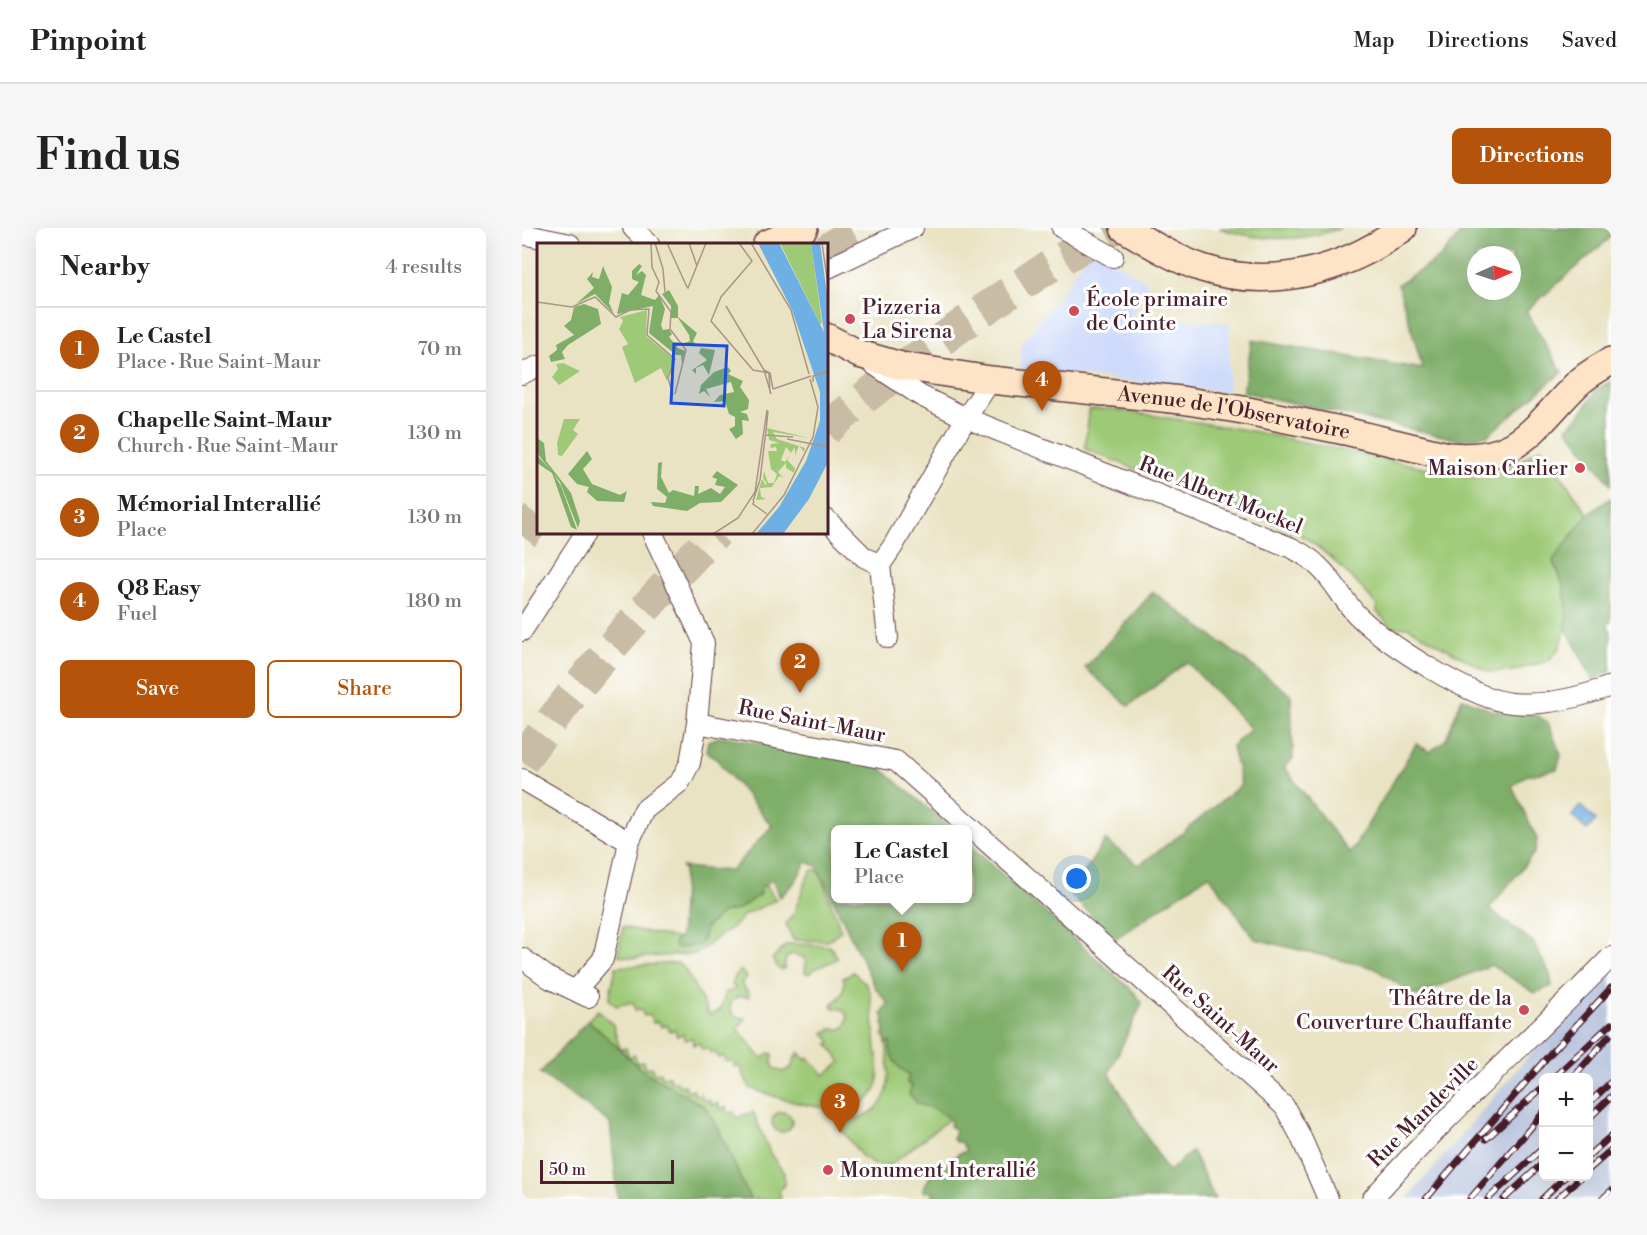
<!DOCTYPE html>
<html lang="en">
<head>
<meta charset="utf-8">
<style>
	body { margin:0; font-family:"Libre Bodoni",serif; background:#f6f6f6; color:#222 }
	.controls { position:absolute; right:18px; bottom:18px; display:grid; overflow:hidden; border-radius:9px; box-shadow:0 6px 24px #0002 }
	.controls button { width:54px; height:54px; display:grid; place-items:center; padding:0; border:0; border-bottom:2px solid #e0e0e0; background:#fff; color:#222; font:30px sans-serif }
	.compass { position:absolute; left:945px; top:18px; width:54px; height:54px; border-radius:50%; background:#fff; box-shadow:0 6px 24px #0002; rotate:87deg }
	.scale { position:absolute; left:18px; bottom:15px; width:134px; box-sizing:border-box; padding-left:6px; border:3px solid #4a1f2b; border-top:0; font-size:16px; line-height:21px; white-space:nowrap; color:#4a1f2b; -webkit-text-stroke:4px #fff; paint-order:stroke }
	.you { position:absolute; left:555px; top:651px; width:21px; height:21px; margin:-15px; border:4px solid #fff; border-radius:50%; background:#1a73e8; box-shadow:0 0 0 9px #1a73e833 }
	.badge { display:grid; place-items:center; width:39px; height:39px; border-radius:50%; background:#b45309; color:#fff; font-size:20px; font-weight:700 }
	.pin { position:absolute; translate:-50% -50px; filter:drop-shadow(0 2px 3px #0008) }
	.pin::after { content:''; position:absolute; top:32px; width:21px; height:18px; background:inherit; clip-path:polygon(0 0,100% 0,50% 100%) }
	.popup { position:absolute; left:309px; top:597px; width:141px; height:78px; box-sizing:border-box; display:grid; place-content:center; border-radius:9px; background:#fff; filter:drop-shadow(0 2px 4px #0005); font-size:20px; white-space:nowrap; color:#767676 }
	.popup b { font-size:22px; color:#222 }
	.popup::after { content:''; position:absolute; left:50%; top:100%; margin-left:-12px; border:12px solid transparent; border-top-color:#fff }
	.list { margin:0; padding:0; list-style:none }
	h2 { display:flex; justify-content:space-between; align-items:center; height:78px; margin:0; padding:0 24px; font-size:26px }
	h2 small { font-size:20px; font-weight:400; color:#767676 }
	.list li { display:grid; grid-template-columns:39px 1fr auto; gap:18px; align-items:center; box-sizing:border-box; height:84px; padding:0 24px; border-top:2px solid #e0e0e0 }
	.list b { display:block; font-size:22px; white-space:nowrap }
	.list p { margin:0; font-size:20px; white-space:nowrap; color:#767676 }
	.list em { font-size:20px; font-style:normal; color:#767676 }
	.actions { display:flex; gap:12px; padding:18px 24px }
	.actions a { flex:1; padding:14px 0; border:2px solid #b45309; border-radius:9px; text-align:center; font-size:21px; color:#b45309 }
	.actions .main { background:#b45309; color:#fff }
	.map { position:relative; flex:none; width:1089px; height:971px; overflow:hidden; border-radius:9px }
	header { display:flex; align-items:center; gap:36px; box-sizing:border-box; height:84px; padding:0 30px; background:#fff; border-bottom:2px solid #e0e0e0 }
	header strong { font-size:28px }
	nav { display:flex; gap:33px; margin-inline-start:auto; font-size:21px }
	.intro { display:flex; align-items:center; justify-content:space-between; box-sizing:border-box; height:144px; padding:0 36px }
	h1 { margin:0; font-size:42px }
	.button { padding:15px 27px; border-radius:9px; background:#b45309; color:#fff; font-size:21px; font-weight:700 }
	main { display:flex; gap:36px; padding:0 36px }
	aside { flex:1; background:#fff; border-radius:9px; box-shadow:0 6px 24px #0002 }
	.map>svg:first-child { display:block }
</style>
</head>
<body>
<header>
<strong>Pinpoint</strong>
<nav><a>Map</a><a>Directions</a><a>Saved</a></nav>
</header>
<div class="intro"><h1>Find us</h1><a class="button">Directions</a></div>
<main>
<aside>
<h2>Nearby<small>4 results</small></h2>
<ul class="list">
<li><span class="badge">1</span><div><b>Le Castel</b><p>Place · Rue Saint-Maur</p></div><em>70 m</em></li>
<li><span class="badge">2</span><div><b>Chapelle Saint-Maur</b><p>Church · Rue Saint-Maur</p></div><em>130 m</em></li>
<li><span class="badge">3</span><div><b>Mémorial Interallié</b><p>Place</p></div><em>130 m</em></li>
<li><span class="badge">4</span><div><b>Q8 Easy</b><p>Fuel</p></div><em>180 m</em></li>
</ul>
<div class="actions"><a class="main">Save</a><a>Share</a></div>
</aside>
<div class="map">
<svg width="1089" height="971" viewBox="0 0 1089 971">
	<rect width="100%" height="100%" fill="#fff"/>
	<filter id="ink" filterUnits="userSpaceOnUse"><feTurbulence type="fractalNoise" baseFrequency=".0167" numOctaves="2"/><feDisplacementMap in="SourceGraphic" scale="12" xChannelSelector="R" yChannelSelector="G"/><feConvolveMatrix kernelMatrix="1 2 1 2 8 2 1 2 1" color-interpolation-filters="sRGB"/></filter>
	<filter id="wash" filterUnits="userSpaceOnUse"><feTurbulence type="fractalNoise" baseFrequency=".008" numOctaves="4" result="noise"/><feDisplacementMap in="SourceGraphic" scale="24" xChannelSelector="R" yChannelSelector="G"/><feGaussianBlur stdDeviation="1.35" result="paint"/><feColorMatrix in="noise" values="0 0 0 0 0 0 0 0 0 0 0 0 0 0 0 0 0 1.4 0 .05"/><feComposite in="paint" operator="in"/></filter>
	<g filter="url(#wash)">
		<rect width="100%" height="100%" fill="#e9e3c3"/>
		<path fill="#cedafa" d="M 570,20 L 626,54 L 609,88 L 708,95 L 706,164 L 498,141 L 500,115 L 530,77 Z"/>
		<path fill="#b9c4de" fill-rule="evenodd" d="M 1089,736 L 1089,971 L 885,971 L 1062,763 ZM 1022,850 L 1066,850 L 1066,948 L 1022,948 Z"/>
		<path fill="#9eca77" stroke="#747451" stroke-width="1.5" d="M 697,0 L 819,0 C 778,14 738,14 697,0 Z
			M 567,181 L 590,181 L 724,202 L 953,250 L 972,247 L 1020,220 L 1066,286 L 1031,332 L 1041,356 L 1045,379 L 1044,400 L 1038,420 L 1026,433 L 990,443 L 966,444 L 886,399 L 870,400 L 855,384 L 855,377 C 831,350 806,324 775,304 L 563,221 Z
			M 290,642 L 295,642 L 298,646 L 319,702 L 306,713 L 271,712 L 264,695 L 272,685 L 285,650 Z
			M 243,657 L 254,672 L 222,687 L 213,697 L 173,726 L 109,730 L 96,727 L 101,699 L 158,711 L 154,711 L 152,717 L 155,720 L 182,704 L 184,699 L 202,684 L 215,682 L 238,666 L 237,660 Z
			M 272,716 L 308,718 L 316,730 C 306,737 295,737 287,746 L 283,744 L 284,734 L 281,729 L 270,726 L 264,730 L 262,741 L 258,742 L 250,731 L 264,717 Z
			M 155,735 L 163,741 L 188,787 L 198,782 L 204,764 L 214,761 L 210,757 L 211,752 L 218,742 L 225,750 L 219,755 L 227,766 L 226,769 C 212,766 202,777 213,788 L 223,790 L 223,793 L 215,800 L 240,831 L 248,825 L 251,826 L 250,834 L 252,840 L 261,844 L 270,839 L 273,829 L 276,828 L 276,825 L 277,824 L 283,832 L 287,830 L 302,847 L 319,834 L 306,816 L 309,814 L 302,805 L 304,803 L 307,804 L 308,801 L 320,801 C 331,791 325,780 311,780 L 310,776 C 320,769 324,760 321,749 L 326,748 L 331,744 L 343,755 L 348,764 C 351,783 352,802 354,820 C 355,830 358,843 356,853 C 348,903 258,871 228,860 L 217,838 L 212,839 L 211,833 L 204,834 L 202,828 L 196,830 L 194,824 L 188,825 L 186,820 L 180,821 L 177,815 L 172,817 L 170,810 L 163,812 L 161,806 L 155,808 L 153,802 L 147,803 L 145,797 L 139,799 L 137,793 L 131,795 L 128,787 L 122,788 L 119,781 L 113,782 L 111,774 L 94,778 L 87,771 L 94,739 Z
			M 76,782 L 91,797 L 98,821 L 104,820 L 107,829 L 113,827 L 115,835 L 122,833 L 124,840 L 130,839 L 132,845 L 138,844 L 140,849 L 147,848 L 148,854 L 155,853 L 157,858 L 163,857 L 165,863 L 171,861 L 173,867 L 179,866 L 181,872 L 187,871 L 189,876 L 196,875 L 198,881 L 204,879 L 205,885 L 212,884 L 214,890 L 231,884 L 249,927 L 262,945 L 262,957 L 257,962 L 259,971 L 228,971 L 196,900 L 183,879 L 120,842 L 66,792 Z
			M 364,813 L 368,813 C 367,827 374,839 387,846 L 385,855 L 390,858 L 387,866 L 401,878 C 411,876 420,885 427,891 L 367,938 L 350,936 L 345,930 L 342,931 L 316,897 C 322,889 333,892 342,888 C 374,874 367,841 364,813 Z
			M250 894a10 10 0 1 1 20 0a10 10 0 1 1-20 0Z"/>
		<path fill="#7eae68" stroke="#64664a" stroke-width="1.5" fill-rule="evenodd" d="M 943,0 L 1089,0 L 1089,9 L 1004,83 L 1040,144 L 966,207 L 938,212 L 721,164 L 730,112 L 901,141 L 876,56 L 918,30 ZM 954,27 L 990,27 L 990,63 L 954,63 Z
			M 1089,153 L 1089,257 L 1045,200 L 1058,187 L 1074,162 Z
			M 1089,270 L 1089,394 L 1085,396 L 1089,404 L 1089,443 L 1071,452 L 1044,400 L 1045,379 L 1041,356 L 1031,332 L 1066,286 Z
			M 631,364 L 769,467 L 771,531 L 762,539 L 828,626 L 894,516 L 908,524 L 924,511 L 940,470 L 971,483 L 1015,487 L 1026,495 L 1039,527 L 1035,541 L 1003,548 L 990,558 L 1015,611 L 1013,624 L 967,681 L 1010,713 L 1028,746 L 1030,758 L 1013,765 L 969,737 L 894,768 L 852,740 L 733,711 L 687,647 L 594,710 L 548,667 L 583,612 L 617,637 L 658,607 L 719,557 L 710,518 L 729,501 L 665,434 L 607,478 L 563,440 Z
			M 200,508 L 354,536 L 430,601 L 314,602 L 314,670 L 446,670 L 446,616 L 612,764 L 620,775 L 587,845 L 646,944 L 670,923 L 693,971 L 425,971 L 411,968 L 411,963 L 403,964 L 401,961 L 410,945 L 414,947 L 436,926 L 444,923 L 439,914 L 433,914 L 431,910 L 433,903 L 428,898 L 429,893 C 414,880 414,881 396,876 L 387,866 L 390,858 L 385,855 L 387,846 C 374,839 367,829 368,814 L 365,815 L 361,807 L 363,801 L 361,796 L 362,791 L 360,786 L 366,775 L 354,761 L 295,638 L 284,634 L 273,654 L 258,669 L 250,652 L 238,660 L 238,666 L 215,682 L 202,684 L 184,699 L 181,712 L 176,718 L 155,720 L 152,718 L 154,711 L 158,710 L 162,640 L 159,639 L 209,643 L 250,598 L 196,533 L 184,522 L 186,513 Z
			M 66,792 L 120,842 L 183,879 L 196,900 L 228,971 L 96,971 L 88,895 L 18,845 Z"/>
		<path fill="#6fb0e4" stroke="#5c6888" stroke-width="1.5" d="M 1058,578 L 1074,592 L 1065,602 L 1050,588 Z"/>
	</g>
	<g filter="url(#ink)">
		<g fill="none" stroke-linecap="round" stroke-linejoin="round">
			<path stroke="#c9bca5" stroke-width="33" stroke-dasharray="33 16" stroke-linecap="butt" d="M 304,23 L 337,0
				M 304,202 C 328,180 354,161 379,142 C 447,90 518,42 592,0
				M 0,308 L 16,288
				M 0,533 C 59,451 124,376 195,304"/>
			<defs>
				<path id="street" d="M 111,0 L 127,16
					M 540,0 L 591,29
					M 0,6 L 48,16
					M 304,41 L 391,0
					M 351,136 L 399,168 L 444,190 L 770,320 C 779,325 789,330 796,338 C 812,352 821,373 836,388 C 865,416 951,472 990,475 C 1022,478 1059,469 1089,458
					M 0,146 L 16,138
					M 304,291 L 342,329 L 358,337
					M 358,337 L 371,318 L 444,190 L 469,152
					M 358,337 L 366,410
					M 0,403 L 64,304
					M 175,495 L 374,533 L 762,878 L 778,907 L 806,971
					M 0,551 L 107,614
					M 0,730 L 27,750 L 66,769
					M 54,762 L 81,731 L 107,614 L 122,582 L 158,554 L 168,535 L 175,495 L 182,415 L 130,304
					M 850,971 C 925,886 1010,810 1089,729"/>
				<g id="secondary">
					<path d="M 602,0 C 627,15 653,31 680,40 C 750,63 824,42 881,0"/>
					<path d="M 245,16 L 282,0"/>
					<path id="s1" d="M 304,109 L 337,126 L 379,138 L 469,152 L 659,172 L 721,182 L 823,203 L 926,228 C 997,235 1010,201 1054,157 C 1064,147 1077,140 1089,133"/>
				</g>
			</defs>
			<use href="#street" stroke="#623c42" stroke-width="22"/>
			<use href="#secondary" stroke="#623c42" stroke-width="30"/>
			<use href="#street" stroke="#fff" stroke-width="20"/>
			<use href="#secondary" stroke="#fee4c6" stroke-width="27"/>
			<defs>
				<path id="rail" d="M 1031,850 L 1089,796
					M 1051,850 L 1087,808
					M 1066,876 L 1089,854
					M 1066,891 L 1089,869
					M 964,911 L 1022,858
					M 1066,928 L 1089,908
					M 1066,942 L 1089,922
					M 904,971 L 1027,827 L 1089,760
					M 948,971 L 1022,884
					M 966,971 L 1022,919
					M 982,971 L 1022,934
					M 1020,971 L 1044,948
					M 1035,971 L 1060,948
					M 1080,971 L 1089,963"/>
			</defs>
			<use href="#rail" stroke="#4a1f2b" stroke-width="7"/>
			<use href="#rail" stroke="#fff" stroke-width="4.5" stroke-dasharray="14" stroke-linecap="butt"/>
		</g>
	</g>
	<g fill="#d1495b" stroke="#fff" stroke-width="2">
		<circle cx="552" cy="83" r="6"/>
		<circle cx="328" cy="91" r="6"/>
		<circle cx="1058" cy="240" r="6"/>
		<circle cx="1002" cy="782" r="6"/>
		<circle cx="306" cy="942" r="6"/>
	</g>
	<g text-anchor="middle" stroke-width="6" stroke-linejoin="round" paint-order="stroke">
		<g font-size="21" fill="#4a1f2b" stroke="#fff" text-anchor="start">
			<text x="564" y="78">École primaire<tspan x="564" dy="24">de Cointe</tspan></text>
			<text x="340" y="86">Pizzeria<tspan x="340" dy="24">La Sirena</tspan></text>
			<text x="1046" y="247" text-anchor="end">Maison Carlier</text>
			<text x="990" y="777" text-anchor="end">Théâtre de la<tspan x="990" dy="24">Couverture Chauffante</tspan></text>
			<text x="318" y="949">Monument Interallié</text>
		</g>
		<g font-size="21" fill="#4a1f2b" stroke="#fff">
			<text dy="7" stroke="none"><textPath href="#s1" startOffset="417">Avenue de l'Observatoire</textPath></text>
			<text transform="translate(699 267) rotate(22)" y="7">Rue Albert Mockel</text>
			<text transform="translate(290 493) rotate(11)" y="7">Rue Saint-Maur</text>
			<text transform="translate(699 791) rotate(42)" y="7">Rue Saint-Maur</text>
			<text transform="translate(901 884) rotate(-45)" y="7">Rue Mandeville</text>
		</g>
	</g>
	<g transform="translate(15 15)">
		<rect width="291" height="291" fill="#e9e3c3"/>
		<path d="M 243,0 L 274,0 L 285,80 L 283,81 ZM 110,67 L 109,93 L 136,115 L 136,121 L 130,138 L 124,125 L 98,140 L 85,104 L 91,101 L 82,86 L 86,78 L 83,74 ZM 26,120 L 43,128 L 22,142 L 15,134 L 21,126 L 19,121 ZM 27,176 L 43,176 L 36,187 L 41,191 L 25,213 L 21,212 L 20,200 ZM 230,185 L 272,195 L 236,189 L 240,196 L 268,205 L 267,209 L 262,203 L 258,212 L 258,204 L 254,210 L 249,204 L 244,217 L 248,219 L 253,211 L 250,217 L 258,225 L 257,230 L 249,225 L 249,220 L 241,229 L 246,235 L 242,233 L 235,244 L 223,245 L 224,254 L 229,256 L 219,257 L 225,236 L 228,241 L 225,243 L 230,241 L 226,235 L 227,228 L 231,240 L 237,240 L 240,231 L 234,226 L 231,208 L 240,208 L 239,204 L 233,205 L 234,201 L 242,200 L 232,197 Z" fill="#9eca77"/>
		<path d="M 102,21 L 105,23 L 99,32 L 105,28 L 109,32 L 104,52 L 118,57 L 122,52 L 128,66 L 124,82 L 126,87 L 132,86 L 135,91 L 132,94 L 141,105 L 148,108 L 145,121 L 144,112 L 139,112 L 112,90 L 116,63 L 80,71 L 85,50 L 91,52 L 102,39 L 95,36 L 95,28 ZM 66,23 L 75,44 L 72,60 L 77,71 L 58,51 L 39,61 L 57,45 L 50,36 L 56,29 L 55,34 L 62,36 ZM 132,47 L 141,63 L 141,74 L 160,90 L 156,98 L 161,103 L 145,101 L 153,98 L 152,92 L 141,75 L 134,75 L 134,63 L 125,51 ZM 47,61 L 61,66 L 64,81 L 31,102 L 25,109 L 28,116 L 14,119 L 12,113 L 20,107 L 19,102 L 37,92 L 27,83 L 34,77 L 37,64 ZM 164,105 L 178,107 L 172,132 L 166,122 L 159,125 L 159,131 L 155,127 L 170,117 L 162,110 ZM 191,124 L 194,128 L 191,131 L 206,138 L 203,144 L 212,157 L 211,166 L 203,169 L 210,171 L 212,178 L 205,177 L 206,191 L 199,196 L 192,186 L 198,183 L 198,174 L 192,171 L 188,158 L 177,159 L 183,152 L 197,149 L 194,139 L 169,146 L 173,154 L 167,148 L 162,151 L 164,142 L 177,129 ZM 0,195 L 7,200 L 9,218 L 34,250 L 43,278 L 41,285 L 23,239 L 0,210 ZM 50,208 L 55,216 L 46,226 L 55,241 L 83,252 L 90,248 L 87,259 L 60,258 L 50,249 L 52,244 L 40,241 L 31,231 ZM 0,212 L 16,230 L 24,243 L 40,287 L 34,284 L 15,230 L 0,220 ZM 125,219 L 124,234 L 132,250 L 136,247 L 157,253 L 158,243 L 162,243 L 161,251 L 174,245 L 183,251 L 188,244 L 178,242 L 180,236 L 175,234 L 180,228 L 201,242 L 184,259 L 163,260 L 150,268 L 116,263 L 114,259 L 128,260 L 130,254 L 120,246 L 121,220 Z" fill="#7eae68"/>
		<path d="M 221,0 L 242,0 L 287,89 L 274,0 L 283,0 L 291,58 L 291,219 L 272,256 L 246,291 L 219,291 L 242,264 L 269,218 L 283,178 L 283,149 L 255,67 Z" fill="#6fb0e4"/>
		<path fill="none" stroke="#6fb0e4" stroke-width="3" d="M 223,0 L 291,115"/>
		<path fill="none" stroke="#a99586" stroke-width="1.5" d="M 114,0 L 115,24 L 122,39 L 119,48 L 134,69 L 133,86 L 149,107 L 138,151M 118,0 L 126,26 L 128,49M 130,0 L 149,42M 152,0 L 160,23M 202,0 L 215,18 L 184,54 L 174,78 L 216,127 L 232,130 L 233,150M 214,0 L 254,67 L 272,131M 285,0 L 291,42M 149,42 L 151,45 L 169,0M 0,59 L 35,64 L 58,54 L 79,74 L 93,67 L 112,66 L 110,92 L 138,116 L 131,135 L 136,152M 189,63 L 227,127 L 234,151M 227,127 L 233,130 L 236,146M 276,139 L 276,133 L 291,128M 236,146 L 274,133M 229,188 L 231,168M 229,192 L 256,194M 250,196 L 291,204M 216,258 L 223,237 L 229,187M 217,258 L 216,261 L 230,271M 176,291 L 201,275 L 218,249 L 230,167M 215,291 L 247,252 L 276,194 L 281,164 L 273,136"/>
		<path fill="#1d4ed8" fill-opacity="0.15" stroke="#1d4ed8" stroke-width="3" d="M 137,101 L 190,103 L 187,163 L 134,160 Z"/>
		<rect width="291" height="291" fill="none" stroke="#4a1f2b" stroke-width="3"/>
	</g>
</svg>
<div class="controls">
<button>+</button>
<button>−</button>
</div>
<svg class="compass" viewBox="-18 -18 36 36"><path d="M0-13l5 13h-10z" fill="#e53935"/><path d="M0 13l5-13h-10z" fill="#767676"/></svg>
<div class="scale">50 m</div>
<div class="you"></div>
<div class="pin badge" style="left:380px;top:744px">1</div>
<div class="popup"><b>Le Castel</b>Place</div>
<div class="pin badge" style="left:278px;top:465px">2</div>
<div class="pin badge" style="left:318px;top:905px">3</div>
<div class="pin badge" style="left:520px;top:183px">4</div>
</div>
</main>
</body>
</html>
